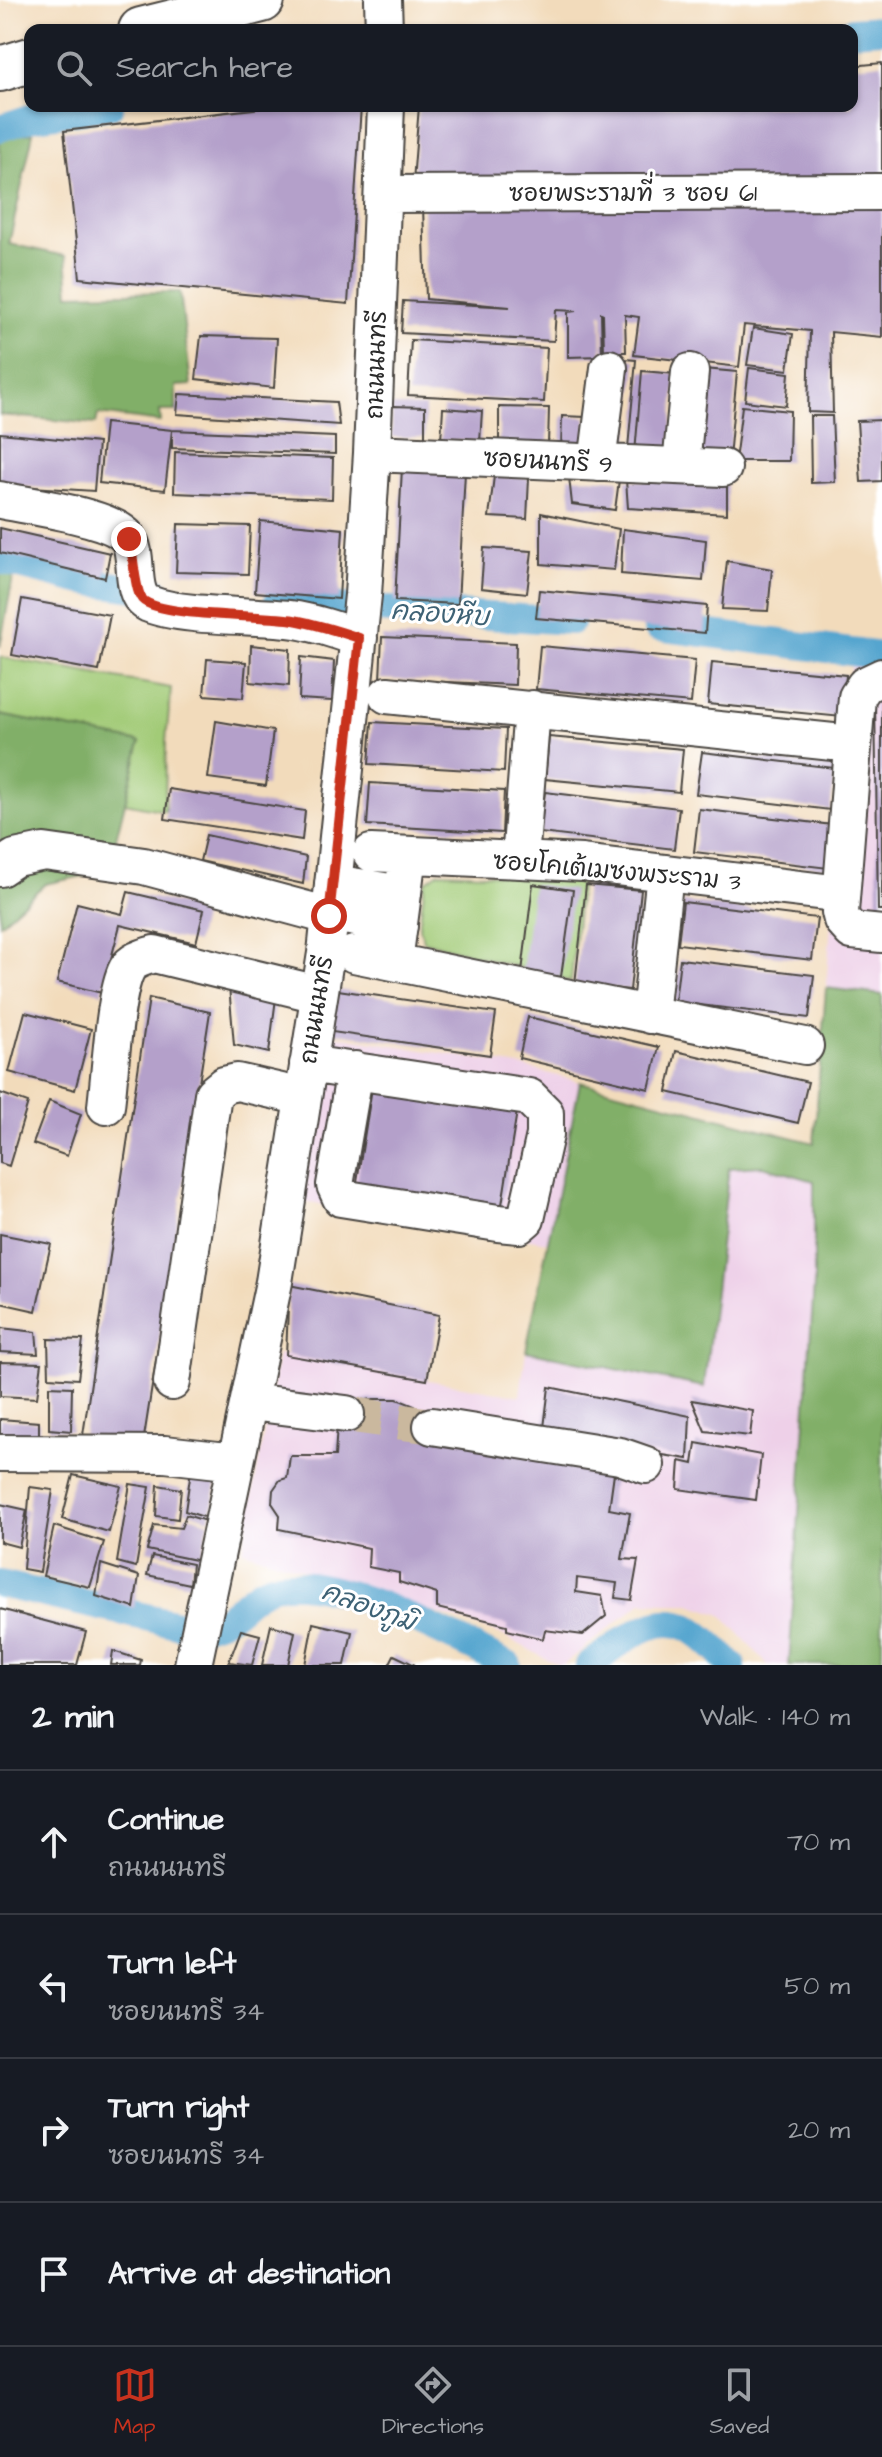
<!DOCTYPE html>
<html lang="en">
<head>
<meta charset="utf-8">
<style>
	body { margin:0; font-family:"Architects Daughter","Playpen Sans Thai",sans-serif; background:#242831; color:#f1f3f6 }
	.stop { position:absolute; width:24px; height:24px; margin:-18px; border:6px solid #c8321e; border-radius:50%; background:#fff }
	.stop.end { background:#c8321e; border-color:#fff; box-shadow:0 2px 8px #0008 }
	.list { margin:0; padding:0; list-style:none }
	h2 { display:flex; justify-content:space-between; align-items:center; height:104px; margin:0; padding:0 32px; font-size:34px }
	h2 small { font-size:26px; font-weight:400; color:#9ea1a6 }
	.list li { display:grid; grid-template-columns:52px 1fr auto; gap:24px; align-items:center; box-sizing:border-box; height:144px; padding:0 32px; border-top:2px solid #363941 }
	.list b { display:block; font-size:30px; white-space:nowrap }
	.list p { margin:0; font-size:26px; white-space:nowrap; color:#9ea1a6 }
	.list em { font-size:26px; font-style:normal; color:#9ea1a6 }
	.icon { flex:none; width:44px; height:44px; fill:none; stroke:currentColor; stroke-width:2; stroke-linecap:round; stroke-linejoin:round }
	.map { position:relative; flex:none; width:882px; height:1665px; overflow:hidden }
	.search { position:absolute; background:#171b24; box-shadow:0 2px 6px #0004; left:24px; right:24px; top:24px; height:88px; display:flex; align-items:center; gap:20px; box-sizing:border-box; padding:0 28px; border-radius:16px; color:#9ea1a6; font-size:30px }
	.sheet { height:680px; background:#171b24 }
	nav { display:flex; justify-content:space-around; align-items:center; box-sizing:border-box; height:112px; border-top:2px solid #363941; background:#171b24; font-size:22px; color:#9ea1a6 }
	nav a { display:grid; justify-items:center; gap:4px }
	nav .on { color:#c8321e }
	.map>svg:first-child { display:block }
</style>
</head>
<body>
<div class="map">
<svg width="882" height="1665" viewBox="0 0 882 1665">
	<rect width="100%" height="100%" fill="#fff"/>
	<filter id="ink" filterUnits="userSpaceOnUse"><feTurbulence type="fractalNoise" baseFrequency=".0125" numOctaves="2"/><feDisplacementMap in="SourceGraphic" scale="16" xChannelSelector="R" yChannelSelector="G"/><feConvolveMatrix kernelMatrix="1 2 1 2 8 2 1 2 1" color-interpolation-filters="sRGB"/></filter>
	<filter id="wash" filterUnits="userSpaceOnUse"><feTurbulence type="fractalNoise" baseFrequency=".006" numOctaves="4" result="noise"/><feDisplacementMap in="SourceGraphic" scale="32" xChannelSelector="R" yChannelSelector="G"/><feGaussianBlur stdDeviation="1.8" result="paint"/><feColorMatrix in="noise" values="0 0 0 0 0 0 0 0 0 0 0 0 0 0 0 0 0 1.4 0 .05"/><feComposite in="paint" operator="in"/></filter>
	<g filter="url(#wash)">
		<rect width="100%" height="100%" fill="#f2dbbb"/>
		<path fill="#eed0e8" d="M 851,665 L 882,665 L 882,995 L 826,988 Z
			M 325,1034 L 525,1067 L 580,1082 L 548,1242 L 303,1202 Z
			M 763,1166 L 815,1181 L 814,1284 L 789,1665 L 768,1665 L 722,1615 L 690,1604 L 642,1602 L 563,1665 L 558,1665 L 498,1633 L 243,1550 L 278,1354 L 520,1396 L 526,1351 L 704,1387 L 728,1168 Z"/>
		<path fill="#a2cb77" stroke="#667b51" stroke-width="2" d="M 0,657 L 171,688 L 166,741 L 165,811 L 125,803 L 140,742 L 0,715 Z
			M 439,872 L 581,878 L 571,982 L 424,941 L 419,928 L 425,882 Z"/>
		<path fill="#81af68" stroke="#566d4a" stroke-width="2" d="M 33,133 L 9,244 L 66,256 L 69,294 L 180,292 L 191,385 L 176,386 L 176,411 L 160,411 L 161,422 L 98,414 L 96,424 L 0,415 L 0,137 Z
			M 0,569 L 14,572 L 0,647 Z
			M 0,715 L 140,742 L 108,871 L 45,884 L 0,924 Z
			M 826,988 L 882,995 L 882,1665 L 789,1665 L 814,1284 L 814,1181 L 763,1166 L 729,1168 L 704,1387 L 526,1351 L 580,1082 L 814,1143 Z"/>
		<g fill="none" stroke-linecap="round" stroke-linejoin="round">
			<path stroke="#55a5cf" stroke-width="28" d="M 852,31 L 882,29
				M 0,128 L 30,118 L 110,106
				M 0,560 L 82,581 L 156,591
				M 277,603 L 571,621
				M 657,627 L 882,656
				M 0,1584 L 194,1628 C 201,1626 210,1625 218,1622 C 238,1614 251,1591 273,1586 C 332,1571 454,1638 508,1665
				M 589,1665 C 618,1647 653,1609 689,1628 C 704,1636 719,1653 732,1665"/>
		</g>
		<g id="blocks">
			<path fill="#b4a0ca" d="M 882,63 L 882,192 L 412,194 L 419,106 L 852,106 L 852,66 Z
				M 279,106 L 361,106 L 348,304 L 80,278 L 64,131 Z
				M 882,196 L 882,337 L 831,332 L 833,413 L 808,412 L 810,331 L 744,325 L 739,367 L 634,355 L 639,317 L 625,315 L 626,352 L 604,352 L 603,314 L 601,313 L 602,356 L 568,357 L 568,312 L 577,311 L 556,310 L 554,341 L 401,333 L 403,301 L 510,307 L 426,299 L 423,206 Z
				M 753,328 L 793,334 L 788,370 L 747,365 Z
				M 201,336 L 277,338 L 274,388 L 196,379 Z
				M 411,340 L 547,348 L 544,402 L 408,395 Z
				M 614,358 L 636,360 L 628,448 L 605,446 Z
				M 749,368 L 789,373 L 786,406 L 745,401 Z
				M 704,369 L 737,372 L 729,458 L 695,455 Z
				M 642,371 L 676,374 L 670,456 L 635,453 Z
				M 179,394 L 336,402 L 339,425 L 177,414 Z
				M 392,406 L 425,407 L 425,437 L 392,437 Z
				M 742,406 L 790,411 L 789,461 L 735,461 Z
				M 499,407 L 549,408 L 548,446 L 499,445 Z
				M 443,408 L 482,411 L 480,442 L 441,440 Z
				M 562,416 L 586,417 L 585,451 L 561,450 Z
				M 810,416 L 832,416 L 835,482 L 811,483 Z
				M 882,420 L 882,481 L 861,482 L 857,421 Z
				M 105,423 L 172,430 L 335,437 L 335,454 L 172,448 L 172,430 L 165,490 L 99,483 Z
				M 0,433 L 98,443 L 94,491 L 0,485 Z
				M 175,452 L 333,458 L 332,499 L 174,493 Z
				M 402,468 L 465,472 L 458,604 L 395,601 Z
				M 494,476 L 529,478 L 527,519 L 489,517 Z
				M 569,477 L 619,480 L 615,510 L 572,504 Z
				M 626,480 L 727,485 L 727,514 L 628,508 Z
				M 541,513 L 619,529 L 614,570 L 541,564 Z
				M 260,521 L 343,529 L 339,599 L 255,592 Z
				M 178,524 L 250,526 L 248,574 L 176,572 Z
				M 0,528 L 110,553 L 105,578 L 0,553 Z
				M 623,529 L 706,540 L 703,581 L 621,574 Z
				M 484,548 L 532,551 L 527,593 L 481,588 Z
				M 727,561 L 772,569 L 768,611 L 722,609 Z
				M 539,590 L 707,606 L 705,633 L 536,618 Z
				M 22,599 L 110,615 L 99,671 L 12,655 Z
				M 382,637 L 516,643 L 515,685 L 380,679 Z
				M 251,645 L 290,649 L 289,686 L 250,682 Z
				M 540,646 L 695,660 L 691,703 L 536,689 Z
				M 301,657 L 334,661 L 332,701 L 299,699 Z
				M 207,659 L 246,662 L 243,698 L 204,695 Z
				M 712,662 L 846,675 L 842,717 L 708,704 Z
				M 875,698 L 882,698 L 882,910 L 878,910 Z
				M 216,721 L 273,731 L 266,786 L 208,778 Z
				M 372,722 L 506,729 L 504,772 L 369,764 Z
				M 549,737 L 683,749 L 679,792 L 545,779 Z
				M 702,752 L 835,768 L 830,810 L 696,794 Z
				M 370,783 L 504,791 L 502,833 L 367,825 Z
				M 169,789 L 305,811 L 302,840 L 165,819 Z
				M 545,792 L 679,808 L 674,849 L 540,833 Z
				M 699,809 L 832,825 L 828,868 L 694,852 Z
				M 206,835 L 306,857 L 303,884 L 200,861 Z
				M 533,884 L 573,890 L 561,977 L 522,972 Z
				M 586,885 L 641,890 L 630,990 L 575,984 Z
				M 128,892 L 204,910 L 196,943 L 120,925 L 102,993 L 57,982 L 77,903 L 122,914 Z
				M 683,902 L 817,918 L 812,960 L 678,944 Z
				M 680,959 L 814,975 L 809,1018 L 675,1002 Z
				M 229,986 L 276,998 L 269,1053 L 234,1045 Z
				M 338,990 L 496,1013 L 490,1055 L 332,1032 Z
				M 149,998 L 210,1012 L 143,1444 L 83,1435 Z
				M 25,1012 L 91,1029 L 75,1090 L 9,1072 Z
				M 528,1017 L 659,1047 L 649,1089 L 519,1058 Z
				M 676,1051 L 808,1082 L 798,1123 L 667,1092 Z
				M 372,1088 L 517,1111 L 500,1217 L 355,1194 Z
				M 0,1093 L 28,1103 L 9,1166 L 0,1163 Z
				M 49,1101 L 81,1114 L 67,1156 L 33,1144 Z
				M 0,1234 L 51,1244 L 36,1311 L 0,1303 Z
				M 289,1285 L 439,1315 L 427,1380 L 286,1355 Z
				M 1,1328 L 36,1332 L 38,1354 L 0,1352 Z
				M 48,1339 L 83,1340 L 78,1379 L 49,1377 Z
				M 0,1362 L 42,1363 L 37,1398 L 0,1396 Z
				M 49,1386 L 72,1387 L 71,1431 L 49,1429 Z
				M 549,1387 L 690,1416 L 688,1459 L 543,1436 Z
				M 371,1399 L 397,1399 L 415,1406 L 429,1419 L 614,1473 L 609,1509 L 630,1513 L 622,1559 L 638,1560 L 631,1600 L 615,1598 L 617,1583 L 577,1578 L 576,1592 L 602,1596 L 606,1616 L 583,1635 L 545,1630 L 543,1639 L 507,1630 L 507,1625 L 437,1608 L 437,1594 L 399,1582 L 399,1573 L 368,1567 L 369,1548 L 279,1529 L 280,1515 L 272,1503 L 273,1490 L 280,1480 L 287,1478 L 290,1456 L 335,1456 L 337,1425 L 354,1403 Z
				M 692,1400 L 753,1411 L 750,1436 L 705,1431 Z
				M 0,1419 L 39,1422 L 39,1443 L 0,1439 Z
				M 696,1443 L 761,1455 L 756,1500 L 678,1489 L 680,1461 L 693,1464 Z
				M 191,1470 L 218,1475 L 210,1519 L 185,1511 Z
				M 73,1475 L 121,1486 L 109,1532 L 62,1519 Z
				M 130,1484 L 150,1487 L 136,1567 L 117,1562 Z
				M 158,1485 L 181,1489 L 178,1519 L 156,1516 Z
				M 30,1487 L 53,1490 L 40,1572 L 23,1569 Z
				M 0,1504 L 27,1510 L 19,1547 L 0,1542 Z
				M 186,1515 L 209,1522 L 200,1561 L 147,1550 L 154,1525 L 181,1528 Z
				M 54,1526 L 104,1542 L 90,1587 L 43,1576 Z
				M 152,1556 L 192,1564 L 190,1584 L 147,1575 Z
				M 101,1564 L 139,1576 L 134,1608 L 96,1596 Z
				M 0,1609 L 86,1632 L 77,1665 L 0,1665 Z
				M 313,1623 L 352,1632 L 345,1665 L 305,1665 Z
				M 271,1625 L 295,1632 L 288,1665 L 262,1665 Z
				M 241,1630 L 260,1635 L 252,1665 L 229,1662 Z
				M 113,1651 L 141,1660 L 140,1665 L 111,1665 Z
				M 394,1655 L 415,1665 L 389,1665 Z"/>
		</g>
	</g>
	<g filter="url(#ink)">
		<use href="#blocks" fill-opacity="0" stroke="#494541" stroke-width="2"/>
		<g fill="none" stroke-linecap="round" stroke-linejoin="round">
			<path stroke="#cab89e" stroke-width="36" stroke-dasharray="36 18" stroke-linecap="butt" d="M 346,1414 L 432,1426"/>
			<defs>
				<path id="minor" d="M 383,0 L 384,30
					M 384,194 L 882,192
					M 372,453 L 723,468
					M 597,463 L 609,368
					M 681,466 L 690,372
					M 0,500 C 28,506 110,516 127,537 C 141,555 127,594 149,604 C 182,617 251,615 289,619 C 313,622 336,630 359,638
					M 882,677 L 865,685 L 857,697 L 840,912 L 842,920 L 852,931 L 882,934
					M 387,695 L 833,742
					M 371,853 L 582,863 L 825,892
					M 520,860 L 532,709
					M 0,868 L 15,858 L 44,852 L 144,866 L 329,916
					M 333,883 L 403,894
					M 329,913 L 399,926
					M 354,954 L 805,1046
					M 394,962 L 408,855
					M 650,1015 L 665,873
					M 308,1064 L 529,1097 L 545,1113 L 545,1135 L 526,1219 L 519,1225 L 498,1223 L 341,1198 L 335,1185 L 355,1070
					M 106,1106 C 110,1075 114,993 127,969 C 132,960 145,957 154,954 L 318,994
					M 172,1382 L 213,1094 L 224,1085 L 237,1082 L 303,1097
					M 250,1402 L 346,1414
					M 432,1426 L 620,1456 L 646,1465
					M 0,1453 L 165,1454 L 236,1462
					M 193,1665 L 274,1282 L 326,953 L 363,595 L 372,453 L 386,106"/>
				<path id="major" d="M 141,30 L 262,0
					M 0,69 L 30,60"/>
			</defs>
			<use href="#minor" stroke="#494541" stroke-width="40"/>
			<use href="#major" stroke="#494541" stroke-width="48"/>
			<use href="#minor" stroke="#fff" stroke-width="36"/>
			<use href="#major" stroke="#fff" stroke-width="44"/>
		</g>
	</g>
	<g fill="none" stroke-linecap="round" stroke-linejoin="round" filter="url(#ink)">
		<path stroke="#c8321e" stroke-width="10" d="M 129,539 C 134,554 134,589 142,599 C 158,617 265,615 294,620 C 316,624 338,631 359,638 L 329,916"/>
	</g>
	<g text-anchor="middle" stroke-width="6" stroke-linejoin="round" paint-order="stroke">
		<g font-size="24" fill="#2b2b2b" stroke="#fff">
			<text x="633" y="201">ซอยพระรามที่ 3 ซอย 61</text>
			<text transform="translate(376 365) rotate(-88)" y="8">ถนนนนทรี</text>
			<text transform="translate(548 461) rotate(3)" y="8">ซอยนนทรี 9</text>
			<text transform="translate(617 871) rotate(5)" y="8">ซอยโคเต้เมซงพระราม 3</text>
			<text transform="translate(316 1010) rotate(-81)" y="8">ถนนนนทรี</text>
		</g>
		<g font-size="26" font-style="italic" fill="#3e6275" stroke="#fff">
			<text transform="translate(440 613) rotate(4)" y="9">คลองหีบ</text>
			<text transform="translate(369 1606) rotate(20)" y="9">คลองภูมิ</text>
		</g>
	</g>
</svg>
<div class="stop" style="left:329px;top:916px"></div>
<div class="stop end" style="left:129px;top:539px"></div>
<div class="search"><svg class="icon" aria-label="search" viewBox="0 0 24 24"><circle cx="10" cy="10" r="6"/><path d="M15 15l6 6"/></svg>Search here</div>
</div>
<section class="sheet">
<h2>2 min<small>Walk · 140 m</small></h2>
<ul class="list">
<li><svg class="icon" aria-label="ahead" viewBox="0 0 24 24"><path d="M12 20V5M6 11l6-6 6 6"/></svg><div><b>Continue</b><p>ถนนนนทรี</p></div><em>70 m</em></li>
<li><svg class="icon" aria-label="left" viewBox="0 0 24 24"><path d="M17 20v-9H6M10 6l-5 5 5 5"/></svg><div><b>Turn left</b><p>ซอยนนทรี 34</p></div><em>50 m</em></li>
<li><svg class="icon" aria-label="right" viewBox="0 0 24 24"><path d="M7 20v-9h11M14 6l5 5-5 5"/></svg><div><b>Turn right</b><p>ซอยนนทรี 34</p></div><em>20 m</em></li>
<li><svg class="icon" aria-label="arrive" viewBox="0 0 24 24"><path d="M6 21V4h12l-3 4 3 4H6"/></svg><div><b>Arrive at destination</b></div></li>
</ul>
</section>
<nav>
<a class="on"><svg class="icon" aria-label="map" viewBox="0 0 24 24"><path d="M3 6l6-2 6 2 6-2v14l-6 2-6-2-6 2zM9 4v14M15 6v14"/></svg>Map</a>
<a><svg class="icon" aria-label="directions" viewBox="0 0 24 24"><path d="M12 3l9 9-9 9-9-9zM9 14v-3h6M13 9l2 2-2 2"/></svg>Directions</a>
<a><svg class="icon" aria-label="saved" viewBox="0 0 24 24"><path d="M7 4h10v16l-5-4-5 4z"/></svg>Saved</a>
</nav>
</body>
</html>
